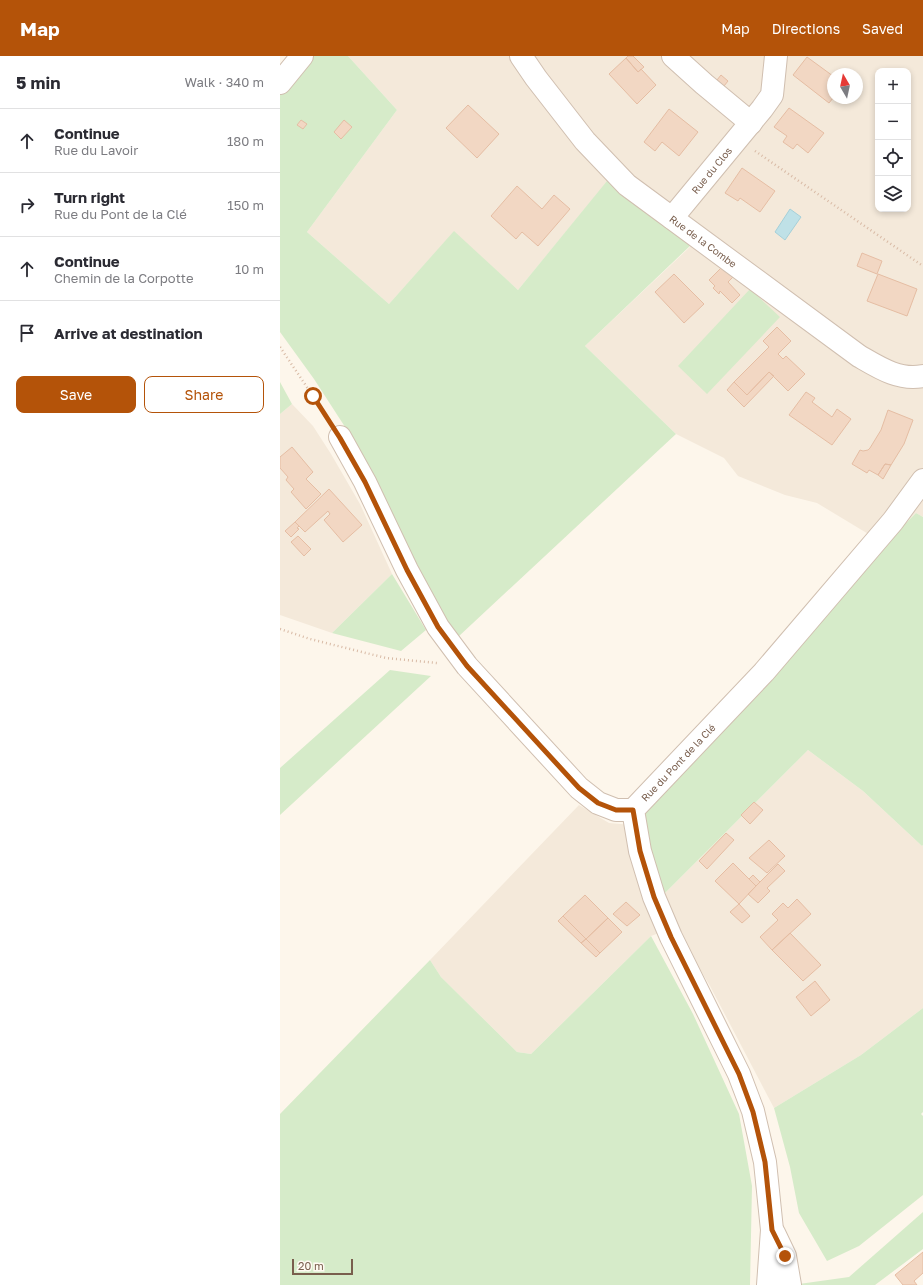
<!DOCTYPE html>
<html lang="en">
<head>
<meta charset="utf-8">
<style>
	body { margin:0; font-family:"Golos Text",sans-serif; background:#f7f7f7; color:#2b2b33 }
	.controls { position:absolute; right:12px; top:12px; display:grid; overflow:hidden; border-radius:8px; box-shadow:0 2px 6px #0003 }
	.controls button { width:36px; height:36px; display:grid; place-items:center; padding:0; border:0; border-bottom:1px solid #e1e1e2; background:#fff; color:#2b2b33; font:20px sans-serif }
	.compass { position:absolute; left:547px; top:12px; width:36px; height:36px; border-radius:50%; background:#fff; box-shadow:0 2px 6px #0003; rotate:351deg }
	.scale { position:absolute; left:12px; bottom:10px; width:61px; box-sizing:border-box; padding-left:4px; border:2px solid #795e4d; border-top:0; font-size:11px; line-height:14px; white-space:nowrap; color:#795e4d; -webkit-text-stroke:3px #fffaf2; paint-order:stroke }
	.stop { position:absolute; width:12px; height:12px; margin:-9px; border:3px solid #b45309; border-radius:50%; background:#fff }
	.stop.end { background:#b45309; border-color:#fff; box-shadow:0 1px 4px #0008 }
	.list { margin:0; padding:0; list-style:none }
	h2 { display:flex; justify-content:space-between; align-items:center; height:52px; margin:0; padding:0 16px; font-size:17px }
	h2 small { font-size:13px; font-weight:400; color:#7c7c81 }
	.list li { display:grid; grid-template-columns:26px 1fr auto; gap:12px; align-items:center; box-sizing:border-box; height:64px; padding:0 16px; border-top:1px solid #e1e1e2 }
	.list b { display:block; font-size:15px; white-space:nowrap }
	.list p { margin:0; font-size:13px; white-space:nowrap; color:#7c7c81 }
	.list em { font-size:13px; font-style:normal; color:#7c7c81 }
	.actions { display:flex; gap:8px; padding:12px 16px }
	.actions a { flex:1; padding:9px 0; border:1px solid #b45309; border-radius:8px; text-align:center; font-size:14px; color:#b45309 }
	.actions .main { background:#b45309; color:#fff }
	.icon { flex:none; width:22px; height:22px; fill:none; stroke:currentColor; stroke-width:2; stroke-linecap:round; stroke-linejoin:round }
	.map { position:relative; flex:none; width:643px; height:1229px; overflow:hidden }
	header { display:flex; align-items:center; gap:24px; box-sizing:border-box; height:56px; padding:0 20px; background:#b45309; color:#fff }
	header strong { font-size:19px }
	nav { display:flex; gap:22px; margin-inline-start:auto; font-size:14px }
	main { display:flex }
	aside { flex:1; background:#fff }
	.map>svg:first-child { display:block }
</style>
</head>
<body>
<header>
<strong>Map</strong>
<nav><a>Map</a><a>Directions</a><a>Saved</a></nav>
</header>
<main>
<aside>
<h2>5 min<small>Walk · 340 m</small></h2>
<ul class="list">
<li><svg class="icon" aria-label="ahead" viewBox="0 0 24 24"><path d="M12 20V5M6 11l6-6 6 6"/></svg><div><b>Continue</b><p>Rue du Lavoir</p></div><em>180 m</em></li>
<li><svg class="icon" aria-label="right" viewBox="0 0 24 24"><path d="M7 20v-9h11M14 6l5 5-5 5"/></svg><div><b>Turn right</b><p>Rue du Pont de la Clé</p></div><em>150 m</em></li>
<li><svg class="icon" aria-label="ahead" viewBox="0 0 24 24"><path d="M12 20V5M6 11l6-6 6 6"/></svg><div><b>Continue</b><p>Chemin de la Corpotte</p></div><em>10 m</em></li>
<li><svg class="icon" aria-label="arrive" viewBox="0 0 24 24"><path d="M6 21V4h12l-3 4 3 4H6"/></svg><div><b>Arrive at destination</b></div></li>
</ul>
<div class="actions"><a class="main">Save</a><a>Share</a></div>
</aside>
<div class="map">
<svg width="643" height="1229" viewBox="0 0 643 1229">
	<rect width="100%" height="100%" fill="#fdf6eb"/>
	<path fill="#f4e9da" fill-rule="evenodd" d="M 68,0 L 643,0 L 643,461 L 636,457 L 610,483 L 590,479 L 537,447 L 505,439 L 458,420 L 444,402 L 396,378 L 305,290 L 412,189 L 327,126 L 238,234 L 174,176 L 109,248 L 27,176 L 117,54 ZM 598,15 L 628,15 L 628,153 L 598,153 ZM 553,18 L 577,18 L 577,42 L 553,42 Z
		M 12,348 L 33,370 L 51,398 L 80,448 L 112,518 L 52,577 L 0,559 L 0,358 Z
		M 528,694 L 583,735 L 642,790 L 643,789 L 643,952 L 581,999 L 494,1052 L 430,930 L 395,871 L 371,880 L 251,998 L 237,996 L 161,921 L 150,904 L 299,749 L 329,767 L 363,770 L 384,838 Z"/>
	<path fill="#d6ebc9" d="M 33,0 L 68,0 L 117,54 L 27,176 L 109,248 L 174,175 L 238,234 L 327,125 L 412,188 L 305,290 L 396,378 L 178,581 L 162,561 L 78,391 L 34,323 L 0,276 L 0,38 Z
		M 470,233 L 500,261 L 427,338 L 398,310 Z
		M 0,326 L 12,348 L 0,358 Z
		M 636,457 L 643,461 L 643,789 L 642,790 L 583,735 L 528,694 L 384,838 L 363,770 L 364,757 L 610,483 Z
		M 112,518 L 146,574 L 121,595 L 52,577 Z
		M 110,614 L 151,620 L 0,759 L 0,712 Z
		M 371,880 L 413,958 L 459,1058 L 472,1130 L 470,1229 L 0,1229 L 0,1058 L 150,904 L 161,921 L 237,996 L 251,998 Z
		M 643,952 L 643,1056 L 641,1058 L 643,1060 L 643,1139 L 579,1190 L 547,1205 L 519,1157 L 510,1111 L 494,1052 L 581,999 Z
		M 643,1156 L 643,1193 L 595,1229 L 520,1229 L 519,1228 L 569,1221 Z"/>
	<path fill="#bfe1e7" stroke="#a5d0d9" d="M 510,153 L 521,161 L 505,184 L 495,176 Z"/>
	<path fill="#f2d7c3" stroke="#e5bda3" d="M 348,0 L 353,0 L 364,11 L 358,16 L 346,2 Z
		M 527,1 L 553,20 L 553,42 L 549,47 L 513,19 Z
		M 346,2 L 358,16 L 361,13 L 376,29 L 357,48 L 329,18 Z
		M 441,19 L 448,25 L 444,30 L 437,24 Z
		M 188,49 L 219,78 L 197,102 L 166,72 Z
		M 509,52 L 544,77 L 528,97 L 517,88 L 513,93 L 503,86 L 507,80 L 494,71 Z
		M 389,53 L 418,76 L 399,100 L 382,86 L 375,95 L 364,86 Z
		M 21,64 L 27,68 L 23,73 L 17,69 Z
		M 64,64 L 72,71 L 61,83 L 54,76 Z
		M 462,112 L 495,135 L 480,156 L 460,142 L 458,145 L 445,137 Z
		M 237,130 L 262,153 L 274,139 L 290,153 L 258,190 L 242,176 L 236,183 L 211,160 Z
		M 582,197 L 602,205 L 597,218 L 577,210 Z
		M 442,211 L 454,220 L 448,226 L 460,239 L 452,247 L 440,235 L 439,238 L 433,232 L 435,230 L 429,224 Z
		M 394,218 L 424,248 L 404,267 L 375,236 Z
		M 598,218 L 637,233 L 627,260 L 587,245 Z
		M 497,271 L 511,285 L 498,298 L 503,303 L 506,300 L 525,318 L 508,335 L 489,316 L 467,339 L 454,326 L 489,291 L 483,285 Z
		M 489,316 L 494,320 L 464,351 L 447,334 L 454,326 L 467,339 Z
		M 526,336 L 535,342 L 532,346 L 552,361 L 557,353 L 571,363 L 552,389 L 509,359 Z
		M 608,354 L 633,364 L 624,388 L 611,409 L 605,408 L 598,419 L 589,414 L 587,417 L 572,408 L 580,394 L 583,395 L 588,394 L 590,392 L 601,374 Z
		M 12,391 L 33,416 L 26,423 L 41,438 L 26,453 L 11,436 L 14,433 L 6,424 L 8,421 L 0,412 L 0,401 Z
		M 605,408 L 611,409 L 603,423 L 598,419 Z
		M 49,433 L 82,469 L 63,486 L 44,464 L 50,458 L 48,455 L 25,476 L 15,466 Z
		M 15,466 L 19,470 L 17,472 L 19,473 L 11,481 L 5,475 Z
		M 18,480 L 31,493 L 24,500 L 11,486 Z
		M 474,746 L 483,754 L 470,768 L 461,759 Z
		M 446,777 L 454,784 L 427,813 L 419,805 Z
		M 489,784 L 505,800 L 487,817 L 469,802 Z
		M 453,807 L 476,830 L 459,848 L 435,825 Z
		M 498,808 L 505,815 L 487,832 L 490,835 L 478,847 L 468,838 Z
		M 473,819 L 480,826 L 476,830 L 469,823 Z
		M 305,839 L 328,862 L 306,883 L 283,860 Z
		M 517,843 L 531,858 L 492,894 L 480,881 L 498,864 L 492,858 L 503,847 L 508,852 Z
		M 346,846 L 360,859 L 347,870 L 333,858 Z
		M 459,848 L 470,860 L 462,867 L 450,856 Z
		M 283,860 L 306,883 L 301,887 L 278,865 Z
		M 328,862 L 342,876 L 320,897 L 306,883 Z
		M 510,877 L 541,909 L 523,925 L 492,894 Z
		M 306,883 L 320,897 L 316,901 L 301,887 Z
		M 535,925 L 550,944 L 531,960 L 516,941 Z
		M 643,1196 L 643,1217 L 634,1225 L 637,1229 L 623,1229 L 615,1219 Z"/>
	<g fill="none" stroke-linecap="round" stroke-linejoin="round">
		<defs>
			<g id="minor">
				<path id="s1" d="M 241,0 L 256,22 L 305,85 L 347,129 L 579,300 C 598,311 619,325 643,320"/>
				<path d="M 393,0 L 424,28 L 471,67"/>
				<path d="M 0,27 L 22,0"/>
				<path id="s2" d="M 392,162 L 482,53 L 492,39 L 496,0"/>
				<path d="M 60,381 L 85,426 L 127,514 L 158,571 L 187,610 L 299,732 L 318,747 L 336,754 L 353,754"/>
				<path d="M 494,1177 L 505,1200 L 510,1229"/>
				<path id="s3" d="M 488,1229 L 492,1174 L 485,1106 L 473,1055 L 459,1018 L 391,881 L 374,841 L 360,795 L 353,754 L 484,616 L 613,465 L 643,424"/>
			</g>
		</defs>
		<use href="#minor" stroke="#d0bfb0" stroke-width="24"/>
		<path stroke="#d8baa5" stroke-width="2.5" stroke-dasharray="1 3" stroke-linecap="butt" d="M 475,95 L 643,210
			M 0,291 L 49,364
			M 0,573 L 30,583 L 106,602 L 157,607"/>
		<use href="#minor" stroke="#fff" stroke-width="22"/>
	</g>
	<g fill="none" stroke-linecap="round" stroke-linejoin="round">
		<path stroke="#b45309" stroke-width="5" d="M 33,340 L 60,382 L 85,426 L 127,514 L 158,571 L 187,610 L 299,732 L 318,747 L 336,754 L 353,754 L 360,795 L 374,841 L 391,881 L 459,1018 L 473,1056 L 485,1106 L 492,1174 L 505,1200"/>
	</g>
	<g text-anchor="middle" stroke-width="3" stroke-linejoin="round" paint-order="stroke">
		<g font-size="10" fill="#795e4d" stroke="#fffaf2">
			<text dy="4" stroke="none"><textPath href="#s2" startOffset="62">Rue du Clos</textPath></text>
			<text dy="4" stroke="none"><textPath href="#s1" startOffset="262">Rue de la Combe</textPath></text>
			<text dy="4" stroke="none"><textPath href="#s3" startOffset="567">Rue du Pont de la Clé</textPath></text>
		</g>
	</g>
</svg>
<div class="controls">
<button>+</button>
<button>−</button>
<button><svg class="icon" aria-label="locate" viewBox="0 0 24 24"><circle cx="12" cy="12" r="6"/><path d="M12 2v4M12 18v4M2 12h4M18 12h4"/></svg></button>
<button><svg class="icon" aria-label="layers" viewBox="0 0 24 24"><path d="M12 4l9 5-9 5-9-5zM3 14l9 5 9-5"/></svg></button>
</div>
<svg class="compass" viewBox="-18 -18 36 36"><path d="M0-13l5 13h-10z" fill="#e53935"/><path d="M0 13l5-13h-10z" fill="#7c7c81"/></svg>
<div class="scale">20 m</div>
<div class="stop" style="left:33px;top:340px"></div>
<div class="stop end" style="left:505px;top:1200px"></div>
</div>
</main>
</body>
</html>
